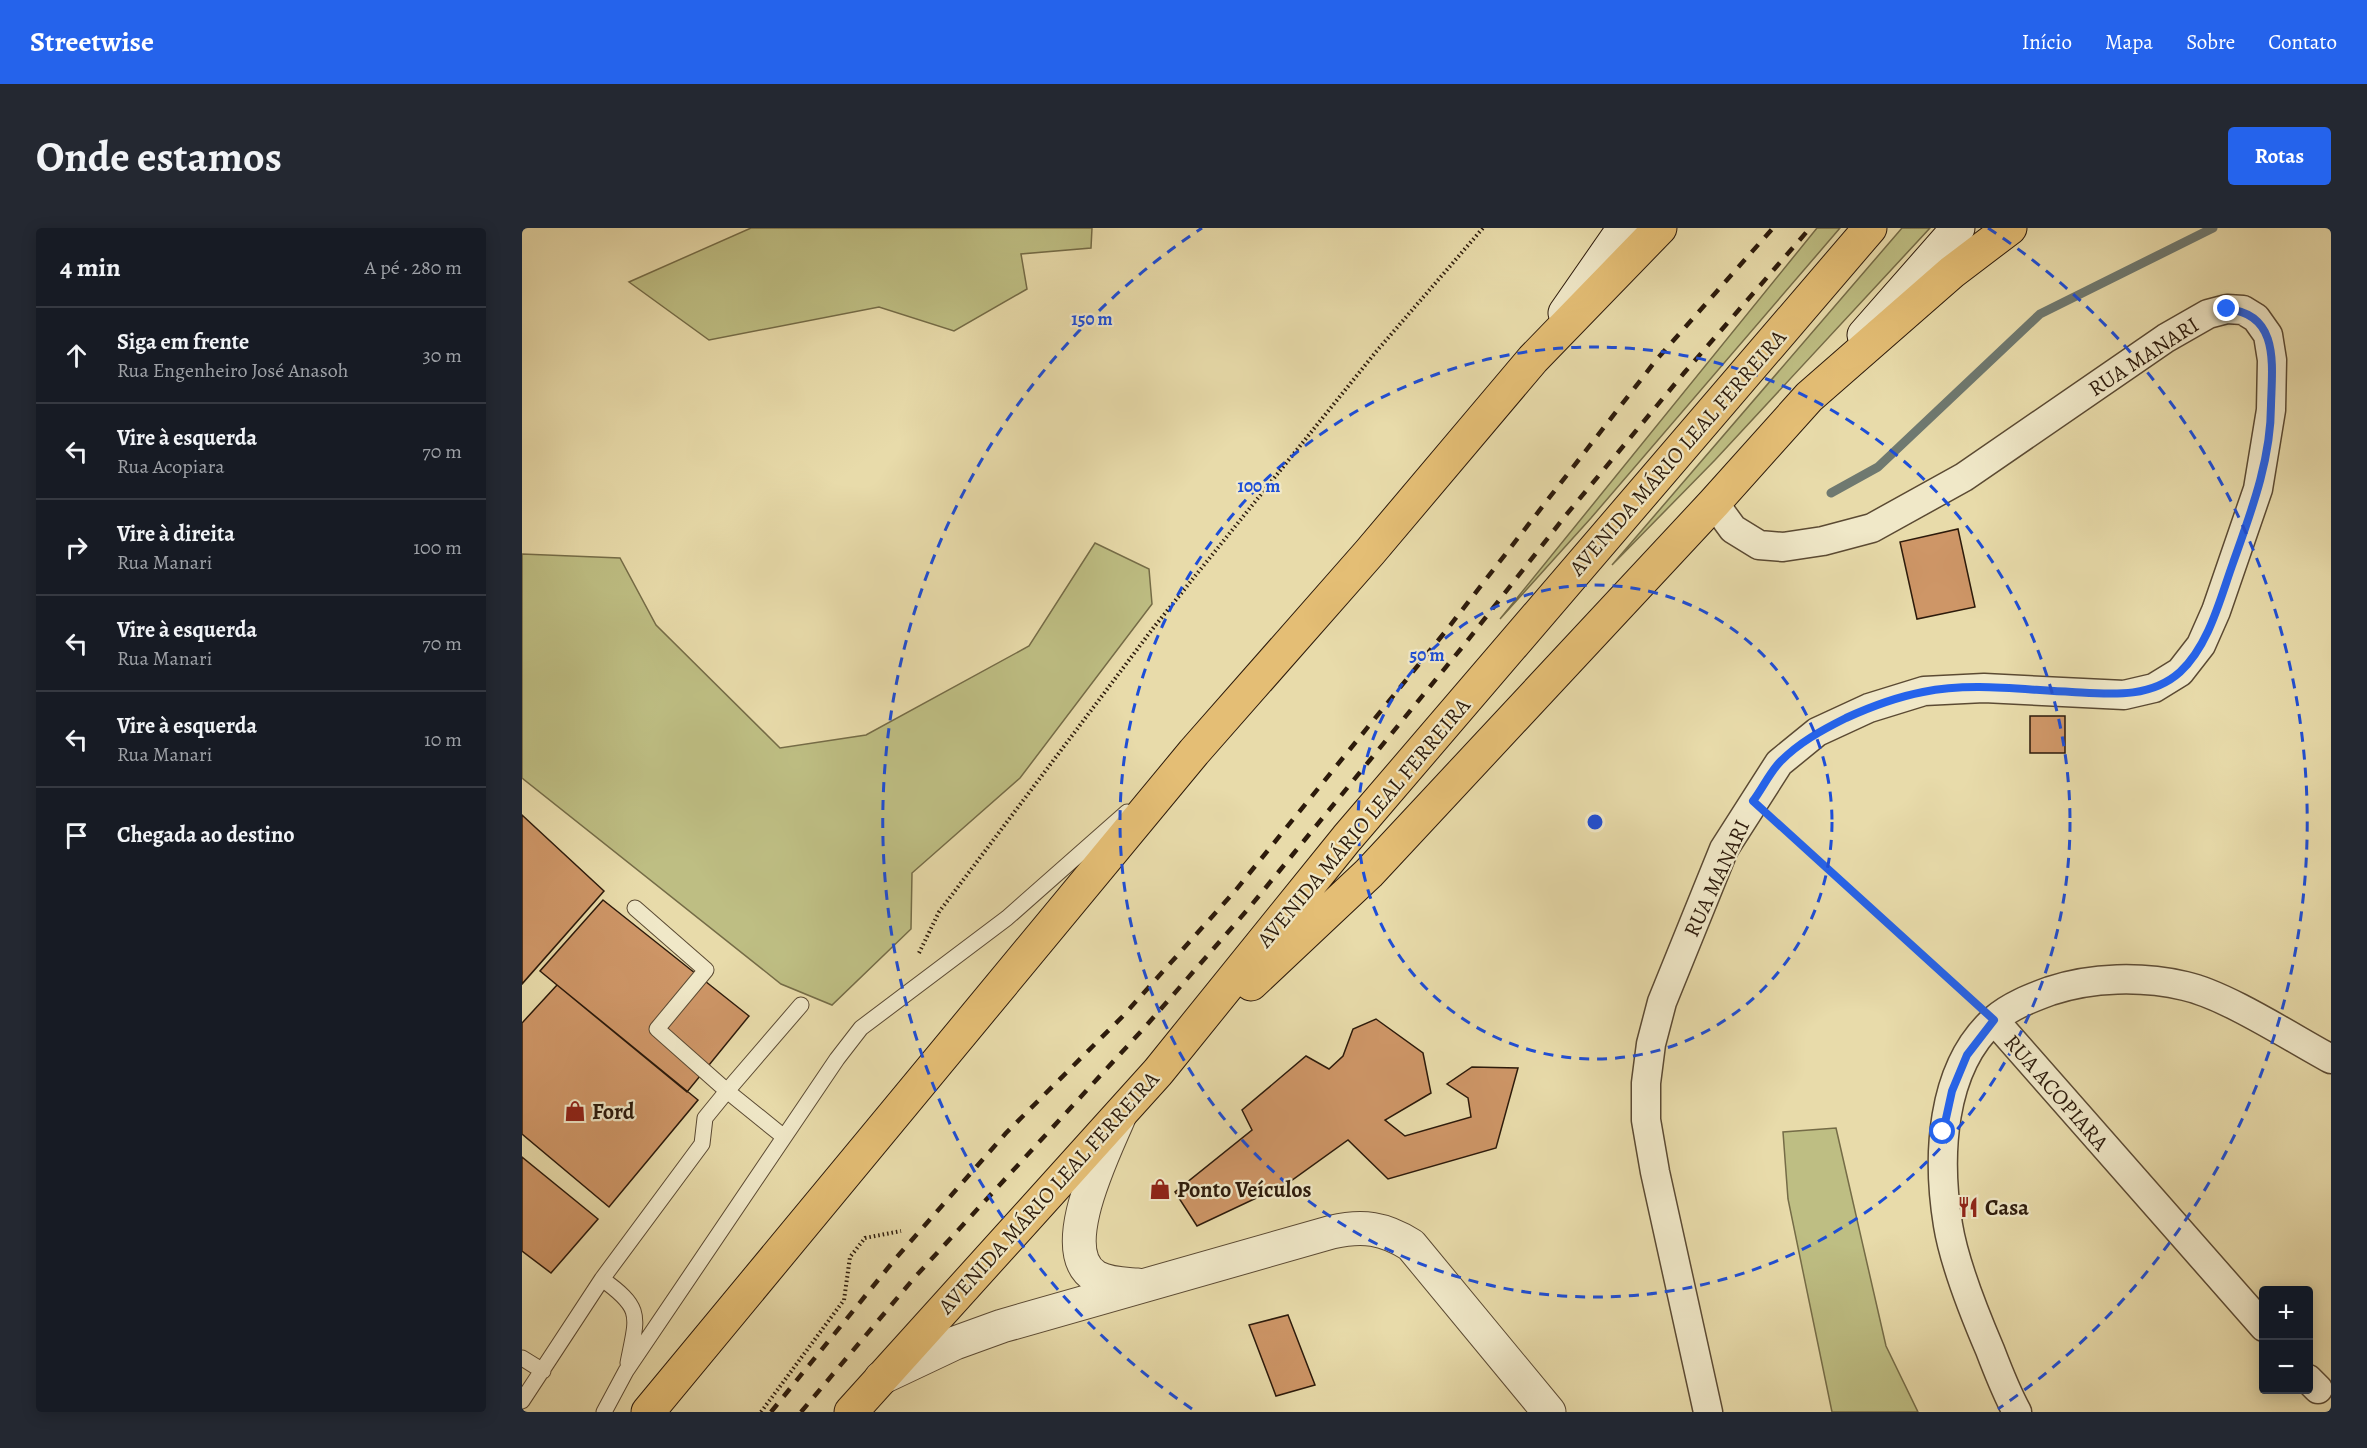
<!DOCTYPE html>
<html lang="pt">
<head>
<meta charset="utf-8">
<style>
	body { margin:0; font-family:Alegreya,serif; background:#242831; color:#f1f3f6 }
	.controls { position:absolute; right:18px; bottom:18px; display:grid; overflow:hidden; border-radius:6px; box-shadow:0 3px 15px #0003 }
	.controls button { width:54px; height:54px; display:grid; place-items:center; padding:0; border:0; border-bottom:2px solid #363941; background:#171b24; color:#f1f3f6; font:30px sans-serif }
	.stop { position:absolute; width:18px; height:18px; margin:-14px; border:4px solid #2563eb; border-radius:50%; background:#fff }
	.stop.end { background:#2563eb; border-color:#fff; box-shadow:0 2px 6px #0008 }
	.list { margin:0; padding:0; list-style:none }
	h2 { display:flex; justify-content:space-between; align-items:center; height:78px; margin:0; padding:0 24px; font-size:26px }
	h2 small { font-size:20px; font-weight:400; color:#9ea1a6 }
	.list li { display:grid; grid-template-columns:39px 1fr auto; gap:18px; align-items:center; box-sizing:border-box; height:96px; padding:0 24px; border-top:2px solid #363941 }
	.list b { display:block; font-size:22px; white-space:nowrap }
	.list p { margin:0; font-size:20px; white-space:nowrap; color:#9ea1a6 }
	.list em { font-size:20px; font-style:normal; color:#9ea1a6 }
	.icon { flex:none; width:33px; height:33px; fill:none; stroke:currentColor; stroke-width:2; stroke-linecap:round; stroke-linejoin:round }
	.map { position:relative; flex:none; width:1809px; height:1184px; overflow:hidden; border-radius:6px }
	header { display:flex; align-items:center; gap:36px; box-sizing:border-box; height:84px; padding:0 30px; background:#2563eb; color:#fff }
	header strong { font-size:28px }
	nav { display:flex; gap:33px; margin-inline-start:auto; font-size:21px }
	.intro { display:flex; align-items:center; justify-content:space-between; box-sizing:border-box; height:144px; padding:0 36px }
	h1 { margin:0; font-size:42px }
	.button { padding:15px 27px; border-radius:6px; background:#2563eb; color:#fff; font-size:21px; font-weight:700 }
	main { display:flex; gap:36px; padding:0 36px }
	aside { flex:1; background:#171b24; border-radius:6px; box-shadow:0 3px 15px #0003 }
	.map>svg:first-child { display:block }
</style>
</head>
<body>
<header>
<strong>Streetwise</strong>
<nav><a>Início</a><a>Mapa</a><a>Sobre</a><a>Contato</a></nav>
</header>
<div class="intro"><h1>Onde estamos</h1><a class="button">Rotas</a></div>
<main>
<aside>
<h2>4 min<small>A pé · 280 m</small></h2>
<ul class="list">
<li><svg class="icon" aria-label="ahead" viewBox="0 0 24 24"><path d="M12 20V5M6 11l6-6 6 6"/></svg><div><b>Siga em frente</b><p>Rua Engenheiro José Anasoh</p></div><em>30 m</em></li>
<li><svg class="icon" aria-label="left" viewBox="0 0 24 24"><path d="M17 20v-9H6M10 6l-5 5 5 5"/></svg><div><b>Vire à esquerda</b><p>Rua Acopiara</p></div><em>70 m</em></li>
<li><svg class="icon" aria-label="right" viewBox="0 0 24 24"><path d="M7 20v-9h11M14 6l5 5-5 5"/></svg><div><b>Vire à direita</b><p>Rua Manari</p></div><em>100 m</em></li>
<li><svg class="icon" aria-label="left" viewBox="0 0 24 24"><path d="M17 20v-9H6M10 6l-5 5 5 5"/></svg><div><b>Vire à esquerda</b><p>Rua Manari</p></div><em>70 m</em></li>
<li><svg class="icon" aria-label="left" viewBox="0 0 24 24"><path d="M17 20v-9H6M10 6l-5 5 5 5"/></svg><div><b>Vire à esquerda</b><p>Rua Manari</p></div><em>10 m</em></li>
<li><svg class="icon" aria-label="arrive" viewBox="0 0 24 24"><path d="M6 21V4h12l-3 4 3 4H6"/></svg><div><b>Chegada ao destino</b></div></li>
</ul>
</aside>
<div class="map">
<svg width="1809" height="1184" viewBox="0 0 1809 1184">
	<rect width="100%" height="100%" fill="#e8dbaa"/>
	<filter id="stains"><feTurbulence type="fractalNoise" baseFrequency=".00333" numOctaves="4"/><feColorMatrix values="0 0 0 0 .2 0 0 0 0 .09 0 0 0 0 .02 0 0 0 .5 -.17"/></filter>
	<radialGradient id="worn" r=".72"><stop offset=".6" stop-color="#630" stop-opacity="0"/><stop offset="1" stop-color="#630" stop-opacity=".3"/></radialGradient>
	<path fill="#bebe83" stroke="#756c47" stroke-width="1.5" d="M 229,0 L 570,0 L 569,20 L 499,26 L 505,61 L 432,103 L 357,79 L 187,112 L 107,54 Z
		M 1295,0 L 1318,0 L 1069,290 L 978,391 Z
		M 1380,0 L 1408,0 L 1193,232 L 1090,337 Z
		M 573,315 L 627,341 L 630,376 L 498,550 L 390,645 L 389,701 L 310,777 L 259,756 L 0,550 L 0,326 L 98,330 L 134,397 L 258,520 L 344,507 L 507,418 Z
		M 1314,900 L 1364,1118 L 1396,1184 L 1310,1184 L 1266,971 L 1261,904 Z"/>
	<g fill="none" stroke-linecap="round" stroke-linejoin="round">
		<path stroke="#6f7970" stroke-width="9" d="M 1309,265 L 1356,239 L 1518,86 L 1691,0"/>
	</g>
	<path fill="#ce9667" stroke="#2c1a0b" stroke-width="1.5" d="M 1436,301 L 1453,379 L 1395,391 L 1378,314 Z
		M 1508,488 L 1543,488 L 1543,525 L 1508,525 Z
		M 0,587 L 82,663 L 0,756 Z
		M 81,672 L 227,788 L 165,864 L 18,743 Z
		M 35,757 L 176,872 L 87,979 L 0,906 L 0,795 Z
		M 854,791 L 901,825 L 909,865 L 863,892 L 883,908 L 949,889 L 946,870 L 925,856 L 950,839 L 996,840 L 974,920 L 866,951 L 826,912 L 766,955 L 675,998 L 653,964 L 730,902 L 720,882 L 784,828 L 807,841 L 821,828 L 831,801 Z
		M 0,929 L 76,991 L 29,1045 L 0,1023 Z
		M 766,1087 L 793,1157 L 754,1168 L 727,1097 Z"/>
	<g fill="none" stroke-linecap="round" stroke-linejoin="round">
		<defs>
			<path id="service" d="M 113,680 L 184,742 L 135,801 L 205,863 L 279,777
				M 0,1130 L 21,1143
				M 106,1135 C 115,1088 122,1081 80,1051 L 180,916 L 183,890 L 205,863 L 262,909
				M 0,1173 L 80,1051
				M 82,1184 L 104,1143 L 315,831 L 339,800 L 485,690 L 605,584"/>
			<path id="minor" d="M 1472,792 L 1742,1099
				M 1786,1151 L 1796,1161
				M 1186,1184 L 1133,944 L 1124,892 L 1124,855 L 1129,816 L 1140,774 L 1202,621 L 1257,535 L 1295,504 L 1347,480 L 1402,463 L 1462,460 L 1602,467 L 1632,460 L 1658,444 L 1679,417 L 1694,383 L 1736,261 L 1749,182 L 1750,132 L 1746,107 L 1734,90 L 1721,82 L 1705,81 L 1686,86 L 1644,110 L 1442,249 L 1350,300 L 1301,313 L 1261,319 L 1237,317 L 1211,301 L 1192,275
				M 1495,1184 C 1484,1164 1476,1143 1468,1122 C 1453,1087 1432,1034 1426,997 C 1415,930 1418,841 1472,792 C 1488,778 1509,770 1528,763 C 1570,749 1620,748 1663,758 C 1704,767 1770,810 1809,831"/>
			<path id="tertiary" d="M 597,889 C 583,923 531,1024 574,1049 C 586,1056 602,1056 615,1057
				M 359,1150 L 433,1115 L 480,1098 L 810,1004 C 841,997 862,1000 889,1017 L 1027,1184"/>
			<path id="secondary" d="M 1043,85 L 1102,0
				M 1342,107 L 1436,0"/>
			<path id="trunk" d="M 729,756 L 847,645 L 1192,275 L 1287,169 L 1430,44 L 1488,0
				M 126,1184 L 672,524 L 848,324 L 1011,131 L 1138,0
				M 329,1184 L 636,844 L 825,610 L 1348,0"/>
		</defs>
		<use href="#service" stroke="#5b4a33" stroke-width="17"/>
		<use href="#minor" stroke="#5b4a33" stroke-width="31"/>
		<use href="#tertiary" stroke="#5b4a33" stroke-width="35"/>
		<use href="#secondary" stroke="#2c1a0b" stroke-width="35"/>
		<use href="#trunk" stroke="#2c1a0b" stroke-width="35"/>
		<path stroke="#2c1a0b" stroke-width="4" stroke-dasharray="1.5 3" stroke-linecap="butt" d="M 1254,593 L 1450,772
			M 397,725 L 417,684 L 632,399 L 853,125 L 961,0
			M 239,1184 L 322,1072 L 328,1029 L 343,1010 L 379,1003"/>
		<use href="#service" stroke="#f0e8c8" stroke-width="15"/>
		<use href="#minor" stroke="#f0e8c8" stroke-width="28"/>
		<use href="#tertiary" stroke="#f0e8c8" stroke-width="33"/>
		<use href="#secondary" stroke="#f0e8c8" stroke-width="33"/>
		<use href="#trunk" stroke="#e4be75" stroke-width="33"/>
		<path stroke="#2c1a0b" stroke-width="4.5" stroke-dasharray="10 10" stroke-linecap="butt" d="M 249,1184 L 374,1030 L 484,905 L 601,788 L 713,663 L 923,404 L 1135,131 L 1251,0
			M 279,1184 L 393,1049 L 623,799 L 727,680 L 942,417 L 1044,287 L 1162,145 L 1288,0"/>
	</g>
	<g fill="none" stroke-linecap="round" stroke-linejoin="round">
		<path stroke="#2563eb" stroke-width="8" d="M 1421,904 L 1430,863 L 1445,827 L 1472,792 L 1231,573 C 1240,561 1247,546 1257,535 C 1276,515 1300,502 1324,490 C 1348,479 1375,469 1401,464 C 1449,454 1502,462 1550,464 C 1587,466 1628,471 1658,444 C 1687,417 1698,371 1711,335 C 1729,284 1749,232 1749,177 C 1750,137 1758,86 1705,81"/>
	</g>
	<g fill="none" stroke="#1d4ed8" stroke-width="3" stroke-dasharray="10 8">
		<circle cx="1073" cy="594" r="237"/>
		<circle cx="1073" cy="594" r="475"/>
		<path d="M670 1181A712 712 0 0 1 680 0M1466 0A712 712 0 0 1 1476 1181"/>
	</g>
	<defs>
		<symbol id="shop-bare" viewBox="-9 -9 18 18"><path d="M-5-2.5h2.3a2.7 3.5 0 0 1 5.4 0H5L5.5 6h-11ZM-1.5-2.5h3a1.5 2.3 0 0 0-3 0Z" fill="#8f2418" stroke="#f0e8c8" stroke-width="2.5" paint-order="stroke"/></symbol>
		<symbol id="restaurant-bare" viewBox="-9 -9 18 18"><path d="M-5-6h1v4h1v-4h1v4h1v-4h1v5L-1.5 .5V6h-2V.5L-5-1ZM5-6V6H3V1.5H1.5Q1.5-4 5-6Z" fill="#8f2418" stroke="#f0e8c8" stroke-width="2.5" paint-order="stroke"/></symbol>
	</defs>
	<g fill-rule="evenodd">
		<use href="#shop-bare" x="38" y="868" width="30" height="30"/>
		<use href="#shop-bare" x="623" y="946" width="30" height="30"/>
		<use href="#restaurant-bare" x="1431" y="964" width="30" height="30"/>
	</g>
	<g text-anchor="middle" stroke-width="4.5" stroke-linejoin="round" paint-order="stroke">
		<g font-size="22" fill="#2c1a0b" stroke="#f0e8c8">
			<text transform="translate(1621 128) rotate(-33)" y="8">RUA MANARI</text>
			<text transform="translate(1155 224) rotate(-49)" y="8">AVENIDA MÁRIO LEAL FERREIRA</text>
			<text transform="translate(841 594) rotate(-50)" y="8">AVENIDA MÁRIO LEAL FERREIRA</text>
			<text transform="translate(1194 650) rotate(-65)" y="8">RUA MANARI</text>
			<text transform="translate(1535 864) rotate(49)" y="8">RUA ACOPIARA</text>
			<text transform="translate(526 964) rotate(-48)" y="8">AVENIDA MÁRIO LEAL FERREIRA</text>
		</g>
		<g font-size="22" font-weight="bold" fill="#2c1a0b" stroke="#f0e8c8" text-anchor="start">
			<text x="70" y="891">Ford</text>
			<text x="655" y="969">Ponto Veículos</text>
			<text x="1463" y="987">Casa</text>
		</g>
	</g>
	<circle cx="1073" cy="594" r="9" fill="#1d4ed8" stroke="#f0e8c8" stroke-width="3"/>
	<g font-size="18" text-anchor="middle" font-weight="bold" fill="#1d4ed8" stroke="#f0e8c8" stroke-width="4.5" stroke-linejoin="round" paint-order="stroke">
		<text x="570" y="97">150 m</text>
		<text x="737" y="264">100 m</text>
		<text x="905" y="433">50 m</text>
	</g>
	<rect width="100%" height="100%" filter="url(#stains)"/>
	<rect width="100%" height="100%" fill="url(#worn)"/>
</svg>
<div class="controls">
<button>+</button>
<button>−</button>
</div>
<div class="stop" style="left:1421px;top:904px"></div>
<div class="stop end" style="left:1705px;top:81px"></div>
</div>
</main>
</body>
</html>
